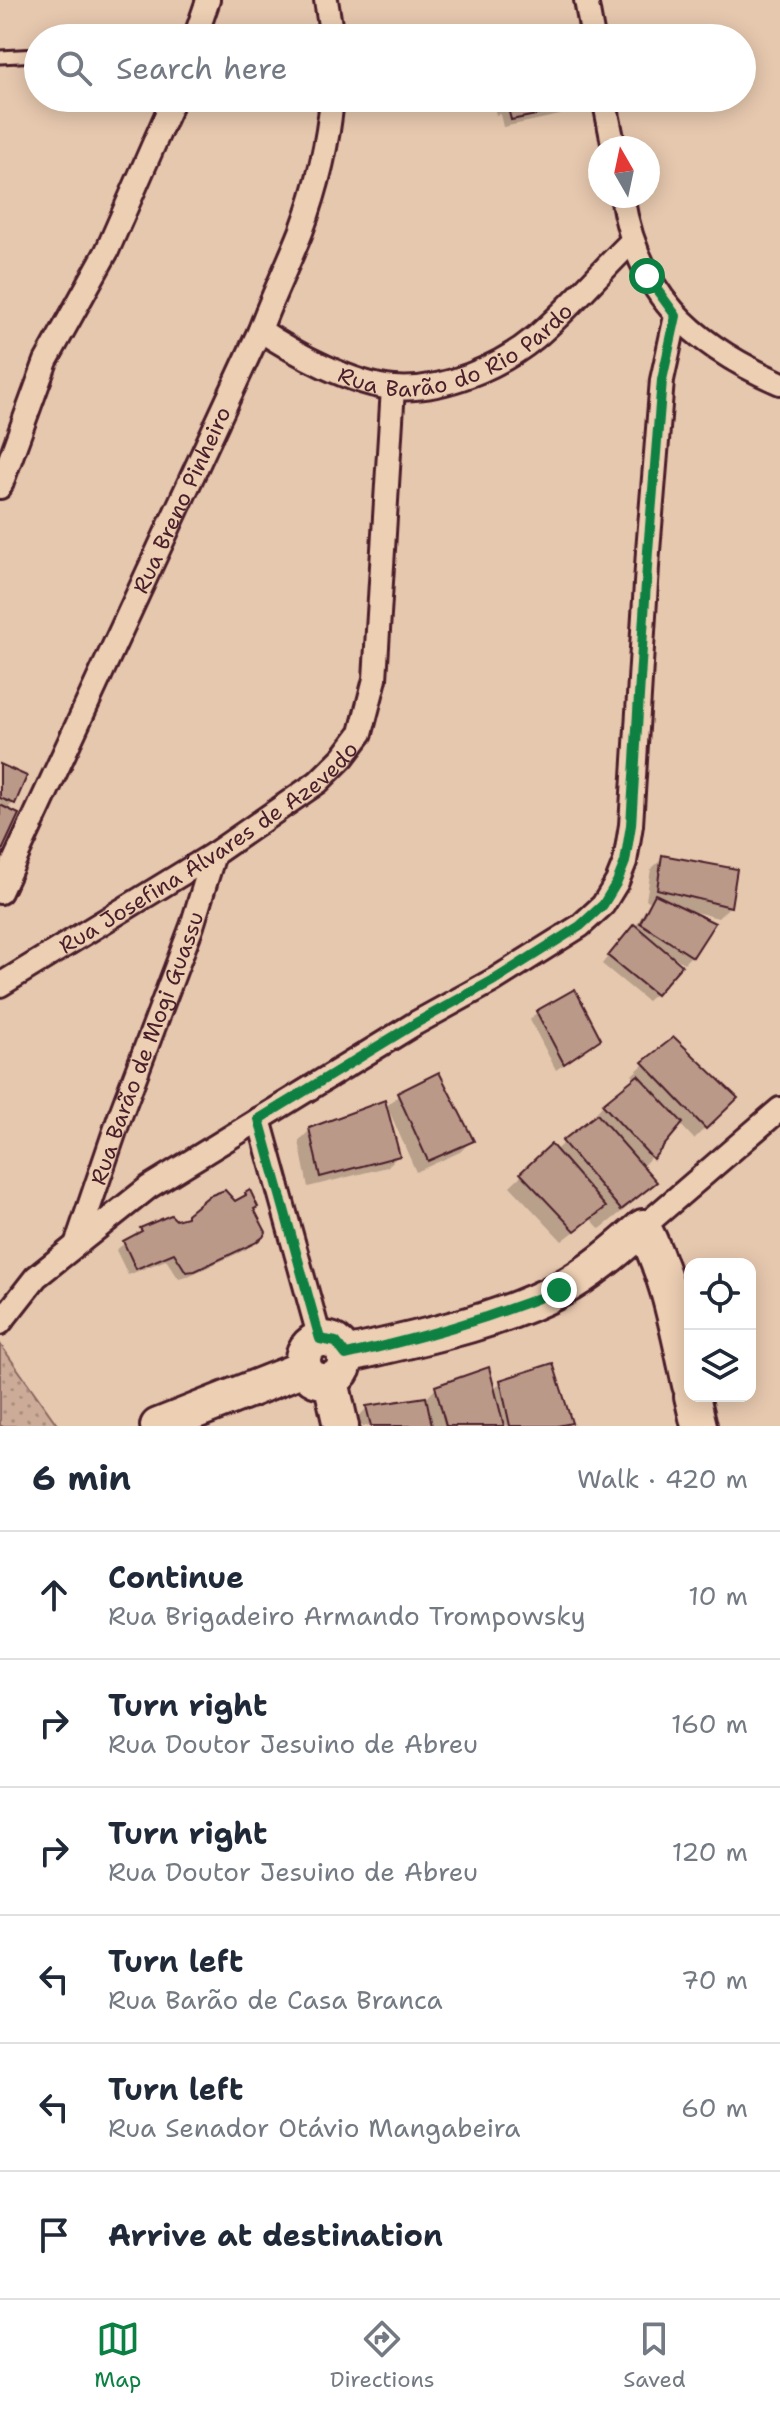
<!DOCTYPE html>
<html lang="en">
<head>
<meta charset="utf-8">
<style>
	body { margin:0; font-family:"Shantell Sans",sans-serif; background:#f6f6f7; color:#1f2937 }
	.controls { position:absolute; right:24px; bottom:24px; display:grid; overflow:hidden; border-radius:16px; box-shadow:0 4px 20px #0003 }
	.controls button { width:72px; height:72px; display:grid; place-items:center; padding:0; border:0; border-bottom:2px solid #e0e1e3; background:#fff; color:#1f2937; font:40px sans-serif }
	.compass { position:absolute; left:588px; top:136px; width:72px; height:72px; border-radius:50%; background:#fff; box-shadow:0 4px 20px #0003; rotate:351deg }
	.stop { position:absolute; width:24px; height:24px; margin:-18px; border:6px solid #0b8043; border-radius:50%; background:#fff }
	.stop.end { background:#0b8043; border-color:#fff; box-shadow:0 2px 8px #0008 }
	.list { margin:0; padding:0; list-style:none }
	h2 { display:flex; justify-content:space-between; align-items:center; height:104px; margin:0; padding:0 32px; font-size:34px }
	h2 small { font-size:26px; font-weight:400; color:#747a83 }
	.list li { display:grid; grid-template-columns:52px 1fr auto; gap:24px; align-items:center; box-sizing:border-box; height:128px; padding:0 32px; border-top:2px solid #e0e1e3 }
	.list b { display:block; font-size:30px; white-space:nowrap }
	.list p { margin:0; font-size:26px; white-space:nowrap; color:#747a83 }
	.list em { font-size:26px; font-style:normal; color:#747a83 }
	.icon { flex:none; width:44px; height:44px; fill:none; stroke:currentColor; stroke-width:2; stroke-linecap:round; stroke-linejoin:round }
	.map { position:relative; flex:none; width:780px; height:1426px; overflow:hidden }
	.search { position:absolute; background:#fff; box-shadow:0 4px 20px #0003; left:24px; right:24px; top:24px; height:88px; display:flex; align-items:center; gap:20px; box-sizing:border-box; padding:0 28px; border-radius:44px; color:#747a83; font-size:30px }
	.sheet { height:872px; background:#fff }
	nav { display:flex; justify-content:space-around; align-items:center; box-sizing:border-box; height:112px; border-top:2px solid #e0e1e3; background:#fff; font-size:22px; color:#747a83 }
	nav a { display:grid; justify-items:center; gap:4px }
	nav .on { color:#0b8043 }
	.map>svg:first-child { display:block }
</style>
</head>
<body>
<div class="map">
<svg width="780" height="1426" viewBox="0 0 780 1426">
	<defs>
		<pattern id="park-dots" width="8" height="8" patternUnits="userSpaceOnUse" patternTransform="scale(2)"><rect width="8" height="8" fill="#ccac98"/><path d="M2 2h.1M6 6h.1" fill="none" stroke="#a88b7c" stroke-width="1.8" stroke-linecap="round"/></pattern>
	</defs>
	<rect width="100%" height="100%" fill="#e6c8ae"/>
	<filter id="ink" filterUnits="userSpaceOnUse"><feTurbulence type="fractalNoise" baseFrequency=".0125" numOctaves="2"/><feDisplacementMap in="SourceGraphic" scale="16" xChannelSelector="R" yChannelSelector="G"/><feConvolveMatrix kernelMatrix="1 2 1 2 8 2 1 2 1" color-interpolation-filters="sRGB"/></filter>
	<g filter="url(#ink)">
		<path fill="url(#park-dots)" stroke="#8b6662" stroke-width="2" d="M 0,1344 L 58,1426 L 0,1426 Z"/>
		<path fill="#0003" d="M 477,98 L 566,98 L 568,107 L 560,115 L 503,127 L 500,114 L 496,115 L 493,102 L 479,105 Z
			M 0,766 L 13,803 L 6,810 L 0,850 Z
			M 663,858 L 730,906 L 718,918 L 688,910 L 691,956 L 684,963 L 674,957 L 655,994 L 647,1001 L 602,964 L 626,934 L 635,928 L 650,901 L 646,900 L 651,869 Z
			M 537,1012 L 599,1039 L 556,1070 L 530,1020 Z
			M 674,1040 L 735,1098 L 694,1139 L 680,1124 L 641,1168 L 654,1182 L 634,1202 L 600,1229 L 591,1219 L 562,1241 L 510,1186 L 551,1147 L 554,1151 L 594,1119 L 592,1117 L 603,1105 L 636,1079 L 632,1075 L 644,1064 Z
			M 399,1095 L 471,1141 L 460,1152 L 416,1172 L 387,1106 Z
			M 310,1130 L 398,1156 L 387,1167 L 308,1187 L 299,1141 Z
			M 246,1194 L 262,1236 L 245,1250 L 186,1277 L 179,1279 L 166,1260 L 128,1275 L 116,1250 L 142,1230 L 175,1223 L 188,1216 L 234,1203 Z
			M 501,1382 L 570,1423 L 567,1426 L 357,1426 L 356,1419 L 367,1408 L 425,1400 L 436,1388 L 493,1390 Z"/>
		<path fill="#bb9989" stroke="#4a1f2b" stroke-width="2" d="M 501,98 L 568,98 L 570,108 L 511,120 L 508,108 L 503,109 Z
			M 0,764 L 27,776 L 15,804 L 0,798 Z
			M 0,805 L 19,814 L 1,853 L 0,852 Z
			M 662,855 L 737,869 L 731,907 L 657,889 Z
			M 655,894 L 715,923 L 693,957 L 640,923 Z
			M 634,924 L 682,965 L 656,995 L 608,956 Z
			M 575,989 L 601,1039 L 564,1064 L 536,1011 Z
			M 674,1037 L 738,1098 L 706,1129 L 642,1062 Z
			M 439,1072 L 474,1141 L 428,1161 L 397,1093 Z
			M 638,1075 L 683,1123 L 653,1159 L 602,1104 Z
			M 385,1100 L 400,1156 L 320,1177 L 309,1128 Z
			M 597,1114 L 657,1182 L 621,1210 L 562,1141 Z
			M 551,1144 L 606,1207 L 575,1231 L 520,1173 Z
			M 225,1190 L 235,1201 L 246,1195 L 245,1193 L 250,1190 L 258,1207 L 254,1209 L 266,1232 L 263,1237 L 255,1243 L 195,1271 L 186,1272 L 174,1253 L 136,1269 L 123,1241 L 142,1231 L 140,1228 L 171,1215 L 176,1220 L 187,1217 L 187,1214 L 209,1196 Z
			M 553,1363 L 572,1423 L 557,1426 L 510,1426 L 500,1380 Z
			M 489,1367 L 504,1426 L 446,1426 L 435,1386 Z
			M 426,1397 L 432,1426 L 371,1426 L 366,1406 Z"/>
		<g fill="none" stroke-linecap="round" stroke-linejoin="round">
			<defs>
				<path id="service" d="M 0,57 L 38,55"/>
				<g id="minor">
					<path d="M 326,0 L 332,38"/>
					<path d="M 586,0 L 593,38"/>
					<path d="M 195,38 L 208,0"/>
					<path d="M 604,98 L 614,148"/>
					<path d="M 622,196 C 638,294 691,344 780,383"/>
					<path id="s1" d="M 260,330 C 294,353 353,385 394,388 C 442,392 500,367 536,337 C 570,308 600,272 632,241"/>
					<path d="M 0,487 L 46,361 L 107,251 L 174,98"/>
					<path id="s2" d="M 0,892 L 260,330 C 272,297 288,265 301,232 C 317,189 328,144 332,98"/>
					<path id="s3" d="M 0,985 L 214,854 L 318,782 L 343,757 L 361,733 L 375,679 L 393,388"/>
					<path d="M 259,1119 L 320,1339"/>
					<path d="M 643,1227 L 780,1109"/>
					<path id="s4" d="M 77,1242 L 120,1116 L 192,926 L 214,854"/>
					<path d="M 0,1323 L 36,1277 L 149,1187 L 416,1023 L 494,980 L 580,926 L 603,905 L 617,882 L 625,862 L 631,825 L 648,551 L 662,380 L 676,316"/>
				</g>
				<path id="primary" d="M303 1360a21 21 0 1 1 42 0a21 21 0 1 1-42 0Z
					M 346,1355 C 414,1339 497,1323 559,1290 C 589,1274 617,1250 643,1227 C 669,1277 678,1331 690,1385
					M 331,1381 L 341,1426
					M 692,1396 L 699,1426
					M 158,1426 L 304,1368"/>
			</defs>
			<use href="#service" stroke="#4a1f2b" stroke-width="17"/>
			<use href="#minor" stroke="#4a1f2b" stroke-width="28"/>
			<use href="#primary" stroke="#4a1f2b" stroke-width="40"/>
			<use href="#service" stroke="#edcfb3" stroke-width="11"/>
			<use href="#minor" stroke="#edcfb3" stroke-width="22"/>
			<use href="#primary" stroke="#edcfb3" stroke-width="34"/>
		</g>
	</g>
	<g fill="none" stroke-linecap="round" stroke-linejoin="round" filter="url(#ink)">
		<path stroke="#0b8043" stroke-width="10" d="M 559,1290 C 489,1319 419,1338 346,1355 L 336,1342 L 320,1339 L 259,1119 L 416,1023 L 494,980 L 580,926 L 603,905 L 617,882 L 625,862 L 631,825 L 648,551 L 662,380 L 676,316 L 647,276"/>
	</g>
	<g text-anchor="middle" stroke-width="6" stroke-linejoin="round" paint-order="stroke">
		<g font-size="22" fill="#4a1f2b" stroke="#edcfb3">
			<text dy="8" stroke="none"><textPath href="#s1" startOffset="218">Rua Barão do Rio Pardo</textPath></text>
			<text dy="8" stroke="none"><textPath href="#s2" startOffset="432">Rua Breno Pinheiro</textPath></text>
			<text dy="8" stroke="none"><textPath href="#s3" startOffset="250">Rua Josefina Álvares de Azevedo</textPath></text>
			<text dy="8" stroke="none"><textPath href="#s4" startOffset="206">Rua Barão de Mogi Guassu</textPath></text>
		</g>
	</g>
</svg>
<div class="controls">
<button><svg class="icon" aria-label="locate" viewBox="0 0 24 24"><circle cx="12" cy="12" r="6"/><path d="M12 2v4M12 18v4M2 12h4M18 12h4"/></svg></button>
<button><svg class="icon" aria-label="layers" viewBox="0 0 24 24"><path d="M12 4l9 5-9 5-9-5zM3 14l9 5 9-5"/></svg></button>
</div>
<svg class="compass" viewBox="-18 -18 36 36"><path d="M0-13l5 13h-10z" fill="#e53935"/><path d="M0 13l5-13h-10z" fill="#747a83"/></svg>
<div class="stop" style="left:647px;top:276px"></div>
<div class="stop end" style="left:559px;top:1290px"></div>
<div class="search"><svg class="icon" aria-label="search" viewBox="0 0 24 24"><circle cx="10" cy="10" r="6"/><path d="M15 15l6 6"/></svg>Search here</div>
</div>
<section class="sheet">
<h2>6 min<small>Walk · 420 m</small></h2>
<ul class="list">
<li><svg class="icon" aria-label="ahead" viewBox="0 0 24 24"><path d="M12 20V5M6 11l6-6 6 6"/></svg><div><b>Continue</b><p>Rua Brigadeiro Armando Trompowsky</p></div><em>10 m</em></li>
<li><svg class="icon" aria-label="right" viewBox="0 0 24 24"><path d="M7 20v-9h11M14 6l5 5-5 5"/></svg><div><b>Turn right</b><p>Rua Doutor Jesuino de Abreu</p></div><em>160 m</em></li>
<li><svg class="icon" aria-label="right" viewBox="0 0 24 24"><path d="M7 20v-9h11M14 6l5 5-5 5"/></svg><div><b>Turn right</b><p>Rua Doutor Jesuino de Abreu</p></div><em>120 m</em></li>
<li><svg class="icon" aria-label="left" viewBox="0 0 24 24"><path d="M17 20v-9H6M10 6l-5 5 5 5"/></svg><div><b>Turn left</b><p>Rua Barão de Casa Branca</p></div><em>70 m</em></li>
<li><svg class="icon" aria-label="left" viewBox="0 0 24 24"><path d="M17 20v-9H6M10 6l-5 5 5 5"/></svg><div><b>Turn left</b><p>Rua Senador Otávio Mangabeira</p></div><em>60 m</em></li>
<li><svg class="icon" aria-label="arrive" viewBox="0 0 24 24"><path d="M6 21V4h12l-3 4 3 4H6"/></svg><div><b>Arrive at destination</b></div></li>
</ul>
</section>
<nav>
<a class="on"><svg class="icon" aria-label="map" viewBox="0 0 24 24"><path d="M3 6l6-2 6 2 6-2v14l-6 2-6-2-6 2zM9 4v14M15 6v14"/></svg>Map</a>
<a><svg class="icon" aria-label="directions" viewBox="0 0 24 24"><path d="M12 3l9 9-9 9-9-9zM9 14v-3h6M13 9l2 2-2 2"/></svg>Directions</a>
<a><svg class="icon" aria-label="saved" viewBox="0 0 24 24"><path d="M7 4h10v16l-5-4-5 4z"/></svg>Saved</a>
</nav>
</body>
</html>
